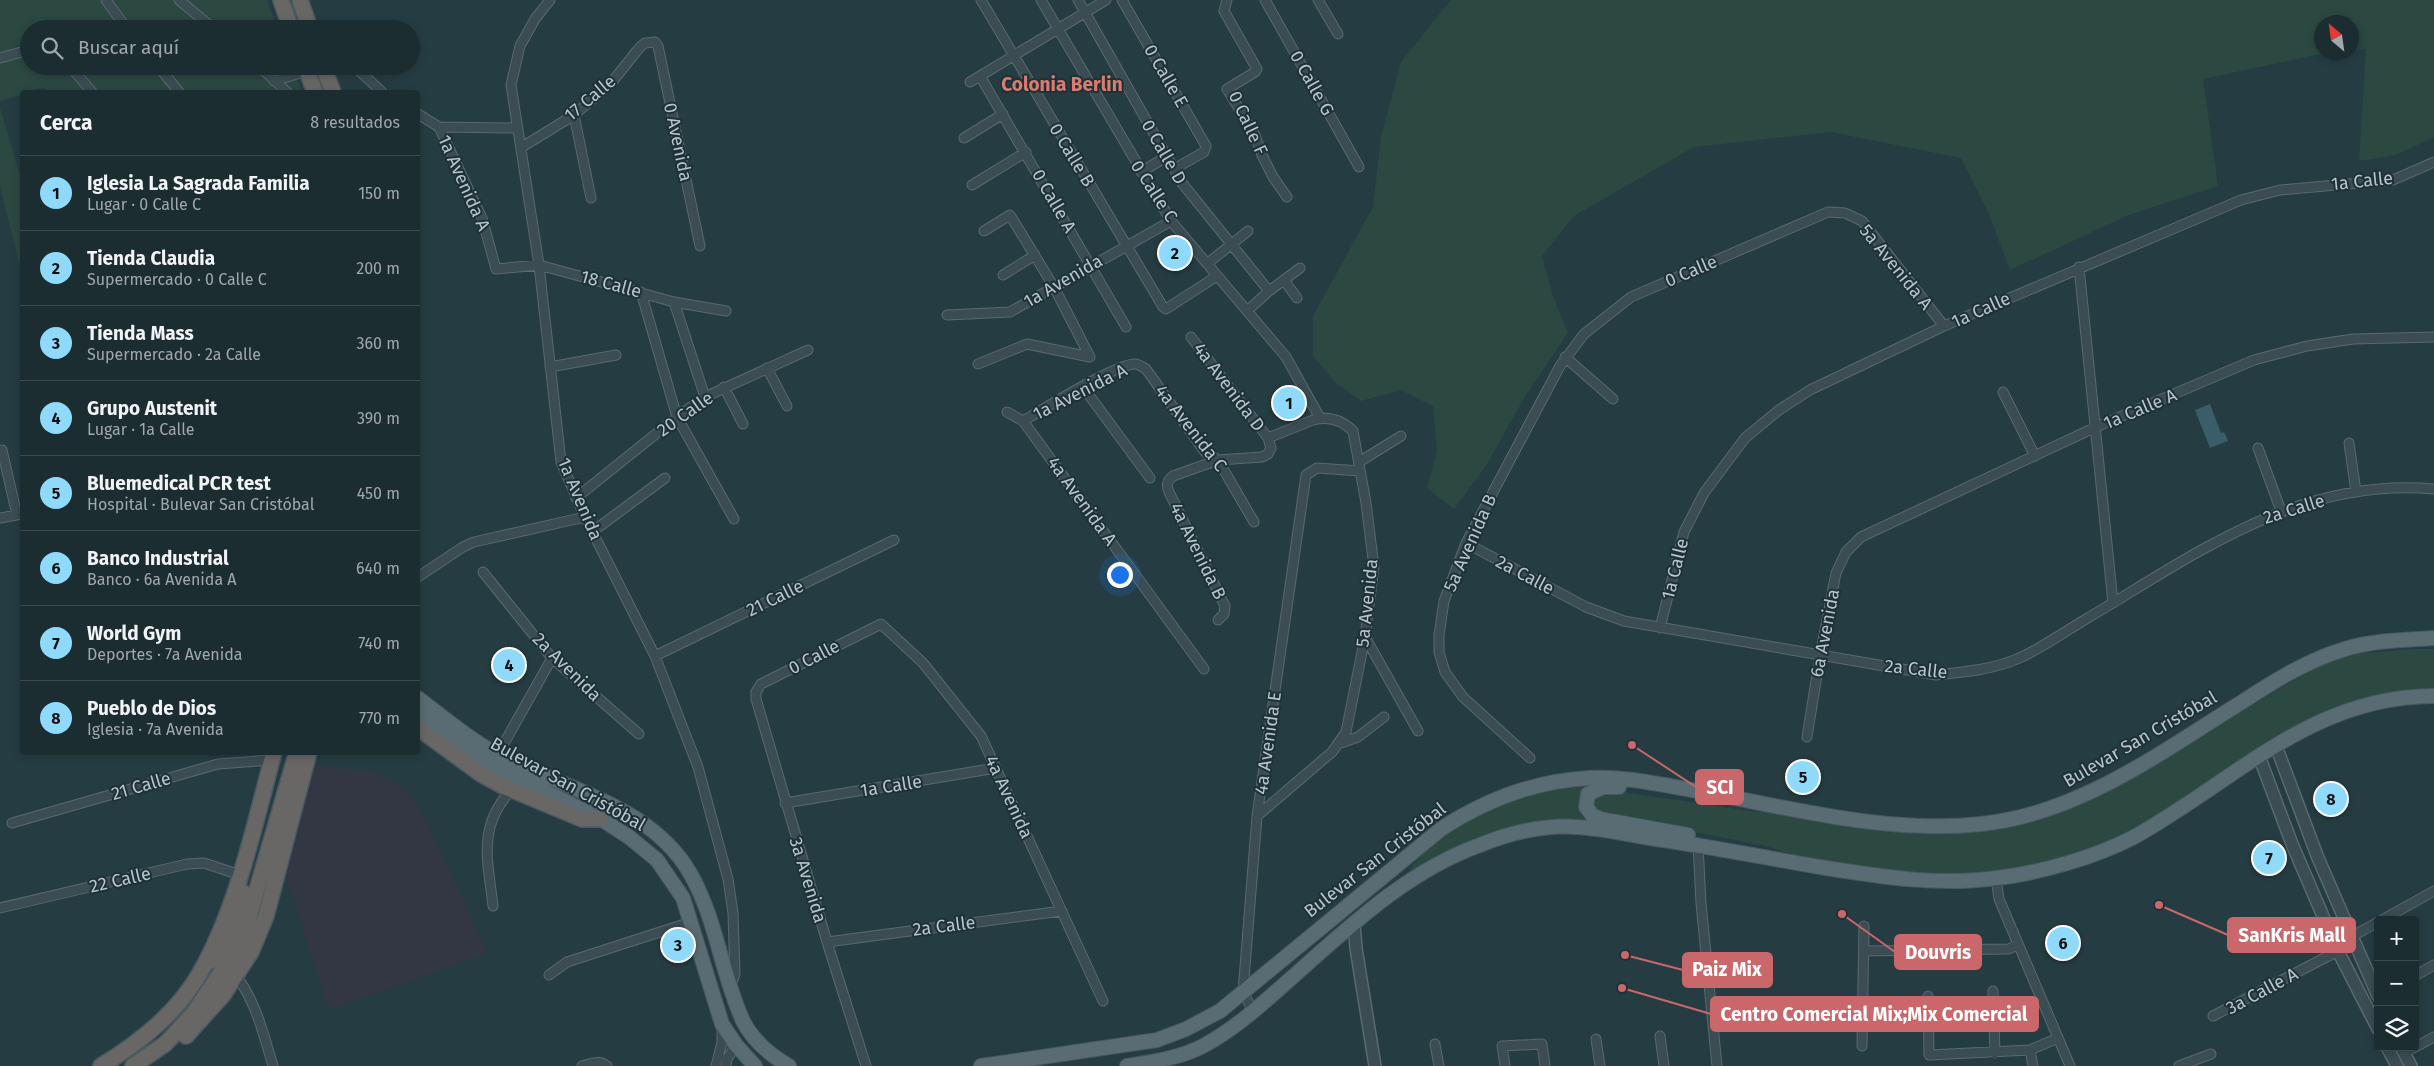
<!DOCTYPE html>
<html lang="es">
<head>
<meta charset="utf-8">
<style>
	body { margin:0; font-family:"Fira Sans",sans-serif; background:#29393e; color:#f1f3f6 }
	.controls { position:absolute; right:15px; bottom:15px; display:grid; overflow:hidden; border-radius:5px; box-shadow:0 2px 8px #0003 }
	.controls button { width:45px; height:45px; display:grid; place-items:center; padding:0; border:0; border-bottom:1px solid #3a494d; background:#1c2d32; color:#f1f3f6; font:25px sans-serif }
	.compass { position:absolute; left:2314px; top:15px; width:45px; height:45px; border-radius:50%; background:#1c2d32; box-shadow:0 2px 8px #0003; rotate:331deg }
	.you { position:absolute; left:1119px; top:574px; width:18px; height:18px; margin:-12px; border:4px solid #fff; border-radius:50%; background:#1a73e8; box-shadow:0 0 0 8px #1a73e833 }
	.badge { display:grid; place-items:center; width:32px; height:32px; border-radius:50%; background:#8fdafa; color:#111; font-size:16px; font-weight:700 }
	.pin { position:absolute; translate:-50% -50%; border:2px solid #fff; box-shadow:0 1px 5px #0006 }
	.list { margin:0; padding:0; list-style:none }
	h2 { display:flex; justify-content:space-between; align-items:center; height:65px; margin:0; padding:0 20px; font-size:21px }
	h2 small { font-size:16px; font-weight:400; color:#a0a8ac }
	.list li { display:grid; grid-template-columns:32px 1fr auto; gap:15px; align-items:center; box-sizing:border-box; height:75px; padding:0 20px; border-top:1px solid #3a494d }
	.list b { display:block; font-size:19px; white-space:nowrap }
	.list p { margin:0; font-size:16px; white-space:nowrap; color:#a0a8ac }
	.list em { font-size:16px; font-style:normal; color:#a0a8ac }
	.icon { flex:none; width:28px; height:28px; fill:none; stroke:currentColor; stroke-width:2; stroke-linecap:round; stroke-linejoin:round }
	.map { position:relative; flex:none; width:2434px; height:1066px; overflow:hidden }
	.search { position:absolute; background:#1c2d32; box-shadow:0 2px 8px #0003; left:20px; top:20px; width:400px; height:55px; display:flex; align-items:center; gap:12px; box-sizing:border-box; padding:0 18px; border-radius:28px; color:#a0a8ac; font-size:19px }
	.panel { position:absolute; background:#1c2d32; box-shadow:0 2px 8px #0003; left:20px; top:90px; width:400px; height:665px; border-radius:5px }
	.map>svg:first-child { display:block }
</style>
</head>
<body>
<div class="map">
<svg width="2434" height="1066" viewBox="0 0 2434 1066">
	<rect width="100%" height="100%" fill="#263c43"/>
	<path fill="#333643" d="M 315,765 L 366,771 L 387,777 L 404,789 L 417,802 L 488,953 L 329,1010 L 284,869 Z"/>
	<path fill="#2b4841" d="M 0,0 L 267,0 L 277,29 L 29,29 L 29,66 L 292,66 L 302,92 L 47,92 L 45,88 L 22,92 L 22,95 L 0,101 Z
		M 1451,0 L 2434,0 L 2434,137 L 2396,155 L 2359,161 L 2366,49 L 2352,50 L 2352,22 L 2322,22 L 2322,52 L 2325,53 L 2203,79 L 2218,186 L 2129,215 L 2010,270 L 1989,214 L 1961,158 L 1831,132 L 1694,147 L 1574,216 L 1542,256 L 1553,296 L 1568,333 L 1526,395 L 1486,466 L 1454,509 L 1427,488 L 1437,451 L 1433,406 L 1401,390 L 1361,401 L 1335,382 L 1313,356 L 1313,316 L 1373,207 L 1381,137 L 1401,62 Z
		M 0,108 L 22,182 L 22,274 L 0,187 Z
		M 2411,649 L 2434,649 L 2434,692 L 2382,695 L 2347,706 L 2128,835 L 2081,853 L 1995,874 L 1932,877 L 1815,862 L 1766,846 L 1605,815 L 1592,807 L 1592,800 L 1597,794 L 1617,791 L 1743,810 L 1805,816 L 2010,823 L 2197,738 L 2316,667 L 2355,654 Z
		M 1594,783 C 1577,797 1571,808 1590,824 L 1443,855 L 1409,871 C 1432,834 1507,797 1548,788 C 1563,785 1579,785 1594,783 Z"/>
	<path fill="#3a5d6a" d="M 2210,404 L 2221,433 L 2224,432 L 2228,441 L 2210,448 L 2195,410 Z"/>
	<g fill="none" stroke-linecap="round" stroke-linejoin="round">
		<defs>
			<path id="minor" d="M 106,0 L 127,29
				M 179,0 L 214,29
				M 550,0 L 535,19 L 520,46 L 511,85 L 539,265 L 561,462 L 585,517 L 655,656 L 698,767 L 728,879 L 733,913 L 735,974 L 731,985
				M 981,0 L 1163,307 L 1166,309 L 1217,276
				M 1041,0 L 1171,221 L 1286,357 L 1320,418
				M 1078,0 L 1182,183 L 1269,291
				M 1122,0 L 1206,146 L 1204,152 L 1174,169
				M 1227,0 L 1224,11 L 1257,69 L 1255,72 L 1227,89 L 1255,135 L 1262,155 L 1273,177 L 1287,197
				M 1265,0 L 1359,167
				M 1318,0 L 1338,34
				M 0,58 L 29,50
				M 70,66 L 92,92
				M 158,66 L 179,92
				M 259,66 L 287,92
				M 354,66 L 382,92
				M 980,76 L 1126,327
				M 274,81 L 307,71
				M 970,82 L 1106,0
				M 418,114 L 439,127 L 518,128
				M 574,115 L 591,198
				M 439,127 L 482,218 L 496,269 L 539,265 L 674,302 L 726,311
				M 964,138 L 1003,114
				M 522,147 L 574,115 L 612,82 L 640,47 L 645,43 L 655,42 L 658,46 L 700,246
				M 1141,172 L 1166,157
				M 972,185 L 1026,152
				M 1208,263 L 1248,231
				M 2079,267 L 2113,603
				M 1003,275 L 1035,255
				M 1284,280 L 1297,298
				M 641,292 L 677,417 L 734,519
				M 674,302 L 705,397
				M 1247,311 L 1269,291 L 1300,268
				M 947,315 L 1010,312 L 1171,221
				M 1191,337 L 1268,438
				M 1565,357 L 1613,399
				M 978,364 L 1027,344 L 1090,357 L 1054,287 L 1010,215 L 984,231
				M 550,367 L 616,355
				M 767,368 L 787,406
				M 724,387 L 743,424
				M 1083,387 L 1150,478
				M 2003,392 L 2035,456
				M 1007,412 L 1023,421 L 1204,669
				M 1023,421 C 1044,409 1115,364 1135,364 C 1139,364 1142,367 1146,369 L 1205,452 L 1218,460 L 1254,522
				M 2349,443 L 2356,492
				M 2258,448 L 2281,511
				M 2,450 L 17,515
				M 1359,462 L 1401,436
				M 576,498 L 677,417 L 705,397 L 808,350
				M 0,518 L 22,514
				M 592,532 L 665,478
				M 1466,543 L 1586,607 L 1624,621 L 1936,675 C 1963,672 1991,670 2017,659 C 2041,649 2064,632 2086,619 C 2196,554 2298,477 2434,489
				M 483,572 L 552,658 L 639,734
				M 418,577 L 463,547 L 474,542 L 585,517
				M 1218,620 L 1224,614 L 1225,606 L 1169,492 C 1166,485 1167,481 1173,476 L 1218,460 L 1262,457 L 1268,454 L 1271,448 L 1268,438 L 1313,420 C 1328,416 1342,420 1353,431 L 1366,503 L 1374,567 L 1365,637 L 1346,732 L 1332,752 L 1257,816
				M 1660,628 L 1684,532 L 1704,493 L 1745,438 L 1779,410 L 1810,390 L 1944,326 L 2241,200 L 2280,190 L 2393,180 L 2434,162
				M 1365,637 L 1418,731
				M 655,656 L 894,540
				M 1807,737 L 1820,656 L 1836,573 L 1846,552 L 1861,537 L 2096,427 L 2254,360 L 2307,346 L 2353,339 L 2434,337
				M 1341,743 L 1358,737 L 1384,717
				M 498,754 L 552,658
				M 1530,758 L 1463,697 L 1445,672 L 1439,652 L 1439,635 L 1444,601 L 1466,543 L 1560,366 L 1584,334 L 1631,297 L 1828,212 L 1845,213 L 1862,221 L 1944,326
				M 785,803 L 996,768
				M 12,823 L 218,764 L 272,760
				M 1698,845 L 1701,903 L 1717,1066
				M 1996,878 L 1999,899 L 2070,1066
				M 493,906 C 488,861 477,827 511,790
				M 0,908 L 187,864 L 204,863 L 240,875
				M 2382,920 L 2434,891
				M 2351,937 L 2378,922
				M 827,942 L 1062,911
				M 1864,951 L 2009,949 L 2018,944
				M 549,975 L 567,962 L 691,922
				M 236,976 C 256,1001 264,1036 273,1066
				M 2415,976 L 2434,965
				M 1993,991 L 1995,1053
				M 1928,996 L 1929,1055 L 2030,1050 L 2058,1038
				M 1253,1011 L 1243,992 L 1257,816 L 1306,475 L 1317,468 L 1360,471
				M 2213,1016 L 2338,951
				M 1660,1036 L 1664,1066
				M 1596,1039 L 1600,1066
				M 1435,1044 L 1439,1066
				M 1862,1046 L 1864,926
				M 2030,1050 L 2033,1066
				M 2404,1053 L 2434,1037
				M 582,1066 C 591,1064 600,1059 607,1066
				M 716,1066 L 722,1042 L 722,1025
				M 726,1066 L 727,1059 L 736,1045
				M 866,1066 L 827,942 L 756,699 L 756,692 L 761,684 L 881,624 L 923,663 L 981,736 L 1103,1001
				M 1505,1066 L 1502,1046 L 1542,1044 L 1545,1066
				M 2179,1066 L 2211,1054"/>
			<path id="tertiary" d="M 2276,746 L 2318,858 L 2378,996
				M 2259,756 L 2292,844 L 2338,951 L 2378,1029
				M 1354,924 L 1356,948 L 1375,1066
				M 2387,1047 L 2397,1066
				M 2401,1047 L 2411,1066"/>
			<path id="primary" d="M 418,698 C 444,718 469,739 498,755 C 562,788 643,803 685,865 C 716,912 720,971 743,1021 C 753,1041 770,1055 789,1066
				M 418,713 L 489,764 L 601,819 L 629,837 L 657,860 L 683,898 L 722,1024 L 736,1045 L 755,1066
				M 1619,787 L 1603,787 L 1588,794 L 1586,807 L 1592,815 L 1600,819 L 1688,835
				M 981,1066 L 1157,1040 L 1186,1029 L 1220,1011 L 1441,829 C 1485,800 1536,781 1589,778 C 1628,776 1666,786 1704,792 C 1794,809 1889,834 1981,824 C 2079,814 2161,752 2242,702 C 2274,681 2308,660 2345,649 C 2374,640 2404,640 2434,638
				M 1127,1066 C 1152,1062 1180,1058 1203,1046 C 1235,1029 1262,1004 1288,981 C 1347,929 1405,872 1480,845 C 1510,833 1546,824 1578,827 C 1607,829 1635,836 1663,840 C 1718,848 1772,859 1826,868 C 1882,877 1940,886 1997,878 C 2040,873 2096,857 2134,837 C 2235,781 2311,696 2434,696"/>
			<path id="trunk" d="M 281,0 L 291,29
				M 300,0 L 310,29
				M 305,66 L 315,92
				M 323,66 L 333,92
				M 418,728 L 481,774 L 503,786 L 582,819 L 601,819
				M 211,961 L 225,946 L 244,893
				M 186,1036 L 223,995 L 251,952 L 266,916 L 309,752
				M 101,1066 C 139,1043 178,1012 200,973 C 238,906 254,826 274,752
				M 133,1066 L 165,1044 L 193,1014 L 242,941 L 297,752"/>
		</defs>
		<use href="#minor" stroke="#596970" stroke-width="11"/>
		<use href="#tertiary" stroke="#596970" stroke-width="14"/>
		<use href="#primary" stroke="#47585f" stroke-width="16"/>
		<use href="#trunk" stroke="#485960" stroke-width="18"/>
		<use href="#minor" stroke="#3b4c53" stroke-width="9"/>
		<use href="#tertiary" stroke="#3b4c53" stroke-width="11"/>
		<use href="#primary" stroke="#596c73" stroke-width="14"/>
		<use href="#trunk" stroke="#696666" stroke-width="15"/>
	</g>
	<g text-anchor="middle" stroke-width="4" stroke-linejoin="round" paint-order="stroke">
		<g font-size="18" fill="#b8c6cc" stroke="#1f3138">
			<text transform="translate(1166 76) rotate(60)" y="6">0 Calle E</text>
			<text transform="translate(1312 83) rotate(61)" y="6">0 Calle G</text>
			<text transform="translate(590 98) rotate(-40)" y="6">17 Calle</text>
			<text transform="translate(1248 123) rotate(65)" y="6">0 Calle F</text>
			<text transform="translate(678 142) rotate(78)" y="6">0 Avenida</text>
			<text transform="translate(1164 152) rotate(60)" y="6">0 Calle D</text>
			<text transform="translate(1072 155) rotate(59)" y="6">0 Calle B</text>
			<text transform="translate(2362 181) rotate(-6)" y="6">1a Calle</text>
			<text transform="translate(464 183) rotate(66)" y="6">1a Avenida A</text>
			<text transform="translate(1154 191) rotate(57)" y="6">0 Calle C</text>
			<text transform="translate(1054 201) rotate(60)" y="6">0 Calle A</text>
			<text transform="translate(1896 267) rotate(51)" y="6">5a Avenida A</text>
			<text transform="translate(1691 271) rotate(-23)" y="6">0 Calle</text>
			<text transform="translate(1063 281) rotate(-30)" y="6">1a Avenida</text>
			<text transform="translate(611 284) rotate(15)" y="6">18 Calle</text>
			<text transform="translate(1981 310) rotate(-24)" y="6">1a Calle</text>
			<text transform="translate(1229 387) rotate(53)" y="6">4a Avenida D</text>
			<text transform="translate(1080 392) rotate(-27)" y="6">1a Avenida A</text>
			<text transform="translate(2140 409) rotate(-23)" y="6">1a Calle A</text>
			<text transform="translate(685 414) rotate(-35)" y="6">20 Calle</text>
			<text transform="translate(1191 428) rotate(52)" y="6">4a Avenida C</text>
			<text transform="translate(580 499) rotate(67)" y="6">1a Avenida</text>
			<text transform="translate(1082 501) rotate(54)" y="6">4a Avenida A</text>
			<text transform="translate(2294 509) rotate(-17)" y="6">2a Calle</text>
			<text transform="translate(1470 543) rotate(-66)" y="6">5a Avenida B</text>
			<text transform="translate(1198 551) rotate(64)" y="6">4a Avenida B</text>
			<text transform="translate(1675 569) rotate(-76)" y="6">1a Calle</text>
			<text transform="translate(1525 575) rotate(28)" y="6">2a Calle</text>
			<text transform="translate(775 598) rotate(-26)" y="6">21 Calle</text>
			<text transform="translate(1367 603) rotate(-84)" y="6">5a Avenida</text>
			<text transform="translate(1825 633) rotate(-79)" y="6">6a Avenida</text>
			<text transform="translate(814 657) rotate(-27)" y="6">0 Calle</text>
			<text transform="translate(567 667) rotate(45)" y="6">2a Avenida</text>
			<text transform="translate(1916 669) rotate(6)" y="6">2a Calle</text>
			<text transform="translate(2140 739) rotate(-30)" y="6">Bulevar San Cristóbal</text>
			<text transform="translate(1268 743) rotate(-82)" y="6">4a Avenida E</text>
			<text transform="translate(568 784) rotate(29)" y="6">Bulevar San Cristóbal</text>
			<text transform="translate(141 786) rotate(-16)" y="6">21 Calle</text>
			<text transform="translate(891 786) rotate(-9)" y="6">1a Calle</text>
			<text transform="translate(1009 797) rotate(65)" y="6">4a Avenida</text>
			<text transform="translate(1375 860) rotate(-38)" y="6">Bulevar San Cristóbal</text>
			<text transform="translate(120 880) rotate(-13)" y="6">22 Calle</text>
			<text transform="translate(808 880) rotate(73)" y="6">3a Avenida</text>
			<text transform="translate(944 926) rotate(-7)" y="6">2a Calle</text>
			<text transform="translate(2262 991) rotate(-28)" y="6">3a Calle A</text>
		</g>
		<g font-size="19" font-weight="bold" fill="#da7c6f" stroke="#1f3138">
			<text x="1062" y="91">Colonia Berlin</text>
		</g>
	</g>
	<path fill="none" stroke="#ca676a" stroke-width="2" d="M1632 745L1696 787M2159 905L2228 935M1842 914L1895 952M1625 955L1683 970M1622 988L1711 1014"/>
	<g fill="#ca676a" stroke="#1f3138" stroke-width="2">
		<circle cx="1632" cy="745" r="5"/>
		<circle cx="2159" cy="905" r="5"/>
		<circle cx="1842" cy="914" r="5"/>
		<circle cx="1625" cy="955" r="5"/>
		<circle cx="1622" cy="988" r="5"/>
	</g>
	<g fill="#ca676a" stroke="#ca676a" stroke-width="2">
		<rect x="1696" y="770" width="47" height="34" rx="5"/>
		<rect x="2228" y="918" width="127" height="34" rx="5"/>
		<rect x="1895" y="935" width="86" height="34" rx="5"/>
		<rect x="1683" y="953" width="89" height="34" rx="5"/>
		<rect x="1711" y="997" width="327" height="34" rx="5"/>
	</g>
	<g font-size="19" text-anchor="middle" font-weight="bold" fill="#fff">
		<text x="1720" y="794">SCI</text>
		<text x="2292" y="942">SanKris Mall</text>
		<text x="1938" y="959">Douvris</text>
		<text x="1727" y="976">Paiz Mix</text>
		<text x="1874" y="1021">Centro Comercial Mix;Mix Comercial</text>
	</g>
</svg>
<div class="controls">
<button>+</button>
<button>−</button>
<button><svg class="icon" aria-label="layers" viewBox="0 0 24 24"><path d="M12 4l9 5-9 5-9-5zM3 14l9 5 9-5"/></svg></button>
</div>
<svg class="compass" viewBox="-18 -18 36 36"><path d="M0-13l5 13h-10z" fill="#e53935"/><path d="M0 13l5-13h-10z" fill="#a0a8ac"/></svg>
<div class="you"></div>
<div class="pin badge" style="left:1289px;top:403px">1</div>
<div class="pin badge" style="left:1175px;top:253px">2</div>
<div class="pin badge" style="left:678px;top:945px">3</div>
<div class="pin badge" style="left:509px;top:665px">4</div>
<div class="pin badge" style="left:1803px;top:777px">5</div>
<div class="pin badge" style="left:2063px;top:943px">6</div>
<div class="pin badge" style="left:2269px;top:858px">7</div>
<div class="pin badge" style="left:2331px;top:799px">8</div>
<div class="search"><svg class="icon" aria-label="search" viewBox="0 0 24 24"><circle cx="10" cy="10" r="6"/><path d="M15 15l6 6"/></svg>Buscar aquí</div>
<section class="panel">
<h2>Cerca<small>8 resultados</small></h2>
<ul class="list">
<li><span class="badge">1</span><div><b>Iglesia La Sagrada Familia</b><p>Lugar · 0 Calle C</p></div><em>150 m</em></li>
<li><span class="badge">2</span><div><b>Tienda Claudia</b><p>Supermercado · 0 Calle C</p></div><em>200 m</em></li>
<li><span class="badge">3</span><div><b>Tienda Mass</b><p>Supermercado · 2a Calle</p></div><em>360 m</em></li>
<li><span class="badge">4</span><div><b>Grupo Austenit</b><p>Lugar · 1a Calle</p></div><em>390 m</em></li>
<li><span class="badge">5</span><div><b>Bluemedical PCR test</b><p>Hospital · Bulevar San Cristóbal</p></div><em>450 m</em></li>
<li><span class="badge">6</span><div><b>Banco Industrial</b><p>Banco · 6a Avenida A</p></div><em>640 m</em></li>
<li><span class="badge">7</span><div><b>World Gym</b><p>Deportes · 7a Avenida</p></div><em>740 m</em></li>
<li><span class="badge">8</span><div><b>Pueblo de Dios</b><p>Iglesia · 7a Avenida</p></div><em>770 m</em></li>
</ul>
</section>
</div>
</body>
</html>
